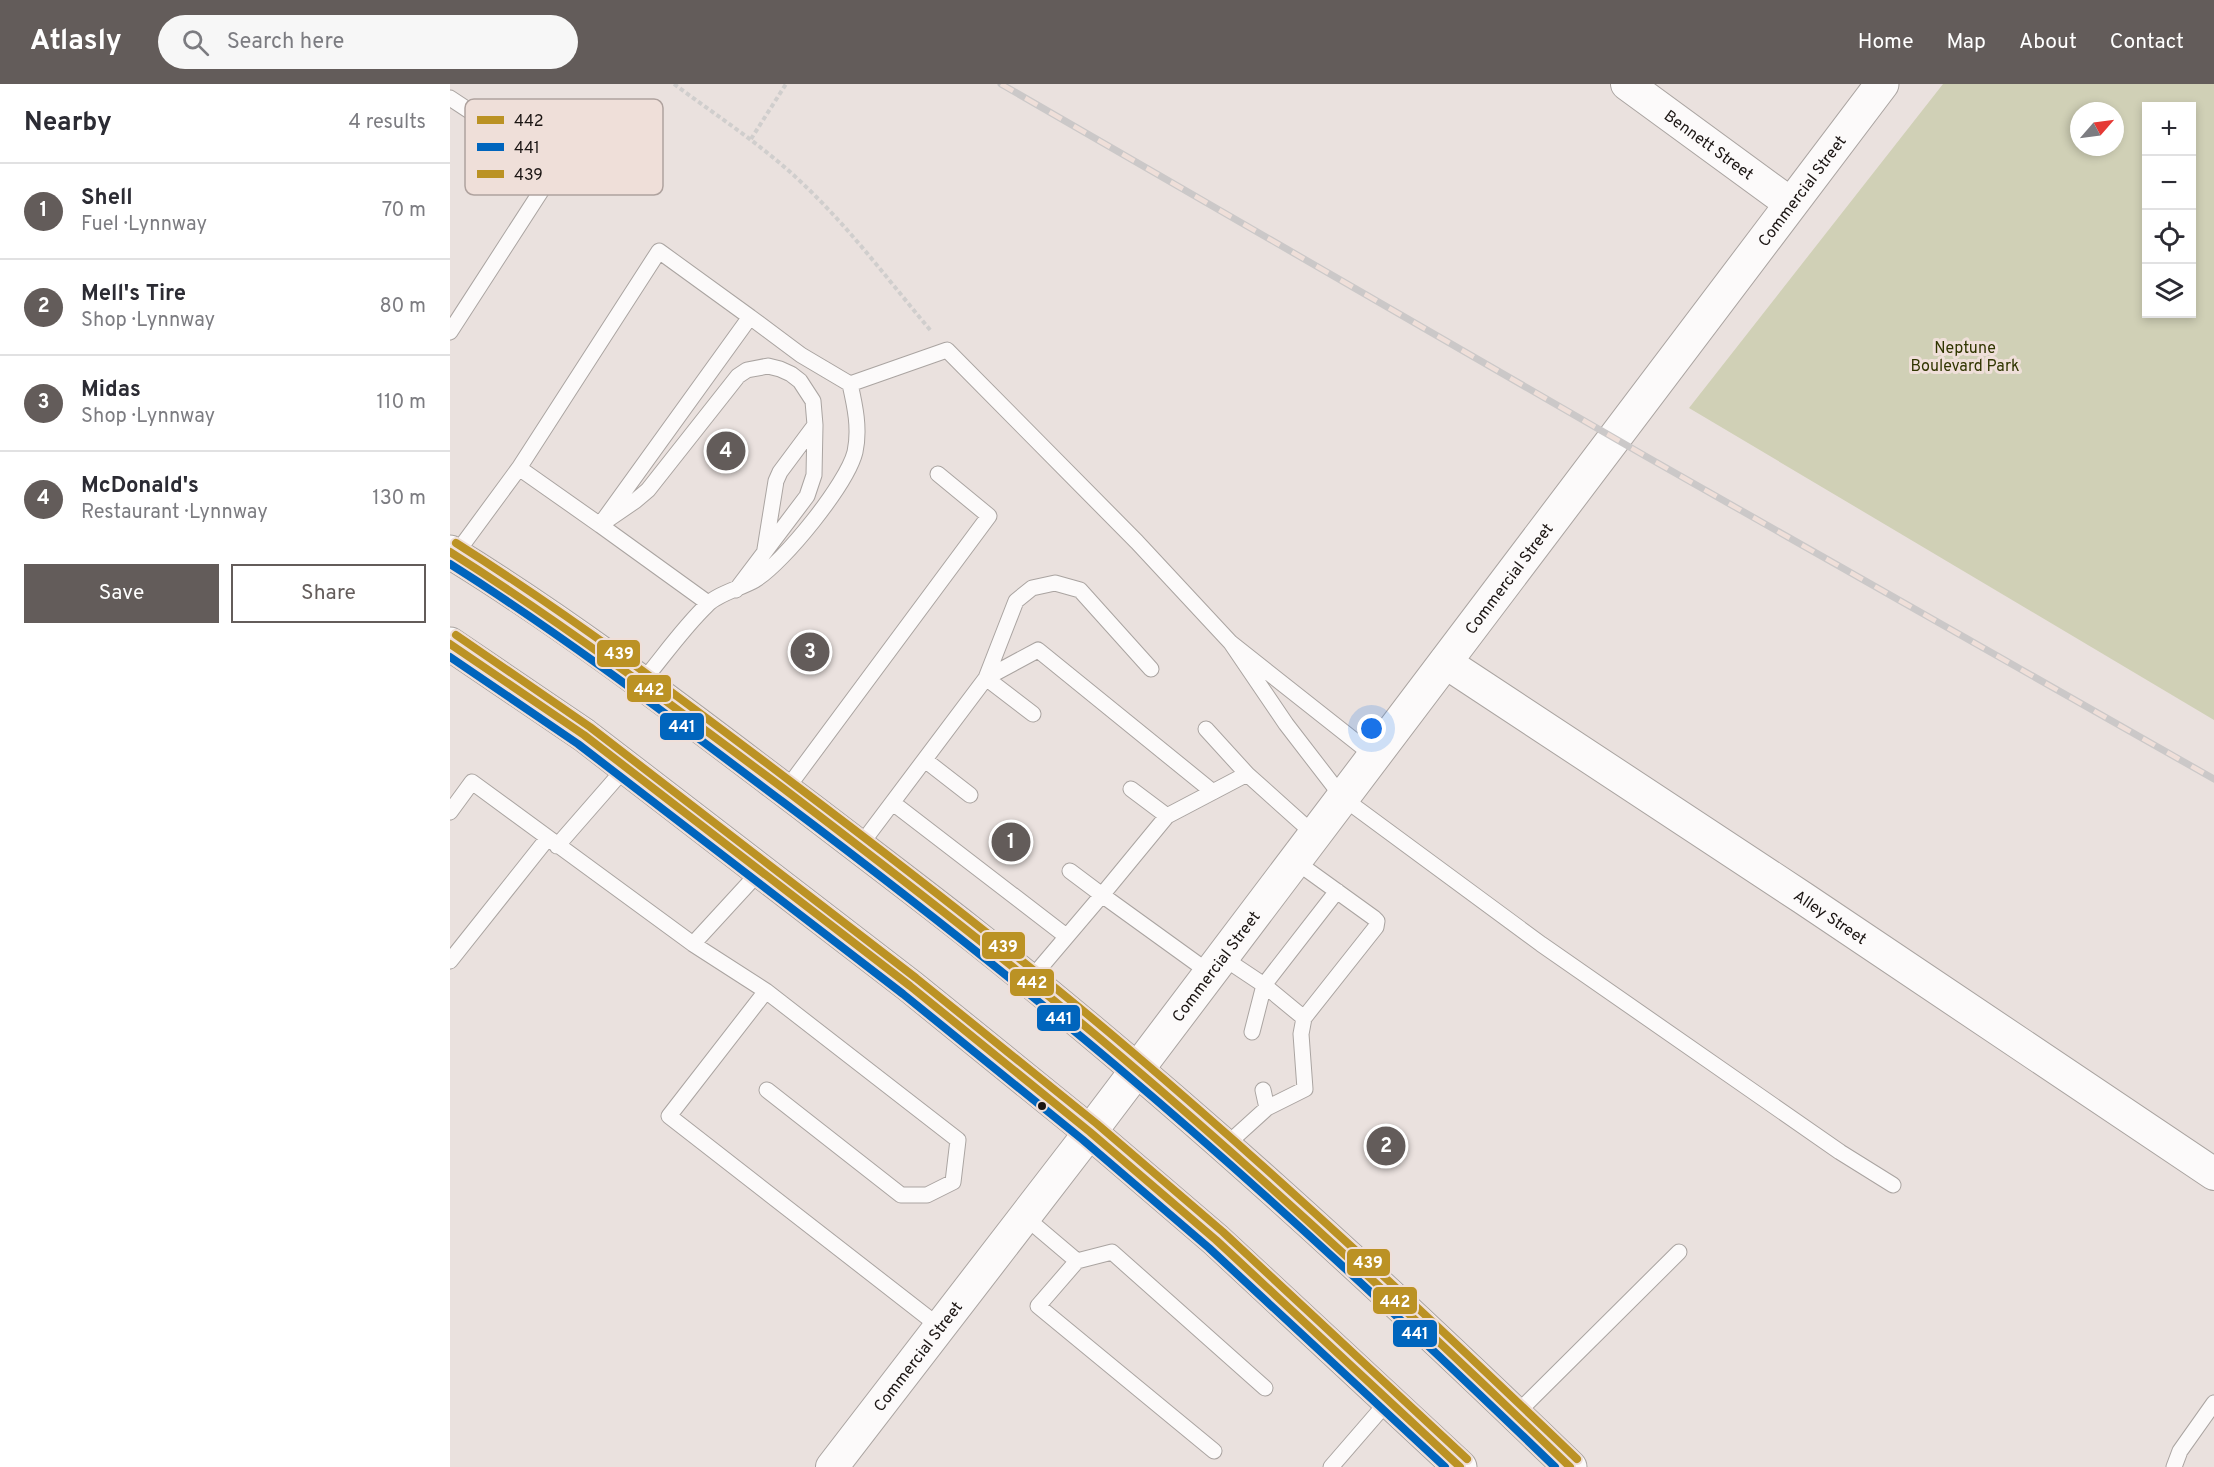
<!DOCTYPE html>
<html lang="en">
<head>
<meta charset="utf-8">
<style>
	body { margin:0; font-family:Overpass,sans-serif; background:#f7f7f7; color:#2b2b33 }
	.controls { position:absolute; right:18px; top:18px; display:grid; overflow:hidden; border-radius:0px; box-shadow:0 3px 9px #0003 }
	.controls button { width:54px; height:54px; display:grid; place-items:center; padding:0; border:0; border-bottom:2px solid #e1e1e2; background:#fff; color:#2b2b33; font:30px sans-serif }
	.compass { position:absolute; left:1620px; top:18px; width:54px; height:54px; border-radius:50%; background:#fff; box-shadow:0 3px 9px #0003; rotate:62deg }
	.you { position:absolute; left:922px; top:645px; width:21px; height:21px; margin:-15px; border:4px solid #fff; border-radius:50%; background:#1a73e8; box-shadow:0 0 0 9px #1a73e833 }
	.badge { display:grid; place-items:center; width:39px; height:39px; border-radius:50%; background:#635c5a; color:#fff; font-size:20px; font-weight:700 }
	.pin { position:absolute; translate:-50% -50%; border:3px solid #fff; box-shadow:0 2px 6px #0006 }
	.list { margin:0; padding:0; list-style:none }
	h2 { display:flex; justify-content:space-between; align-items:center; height:78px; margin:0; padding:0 24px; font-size:26px }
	h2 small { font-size:20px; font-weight:400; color:#7c7c81 }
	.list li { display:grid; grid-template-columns:39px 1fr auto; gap:18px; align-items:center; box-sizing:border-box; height:96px; padding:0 24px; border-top:2px solid #e1e1e2 }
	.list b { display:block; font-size:22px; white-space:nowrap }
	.list p { margin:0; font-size:20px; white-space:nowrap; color:#7c7c81 }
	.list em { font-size:20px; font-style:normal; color:#7c7c81 }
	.actions { display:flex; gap:12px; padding:18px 24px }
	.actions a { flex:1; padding:14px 0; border:2px solid #635c5a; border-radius:0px; text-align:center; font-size:21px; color:#635c5a }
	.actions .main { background:#635c5a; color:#fff }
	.icon { flex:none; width:33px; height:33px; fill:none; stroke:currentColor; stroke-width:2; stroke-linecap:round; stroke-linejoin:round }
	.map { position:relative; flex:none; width:1764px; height:1383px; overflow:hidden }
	header { display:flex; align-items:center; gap:36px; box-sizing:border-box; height:84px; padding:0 30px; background:#635c5a; color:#fff }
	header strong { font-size:28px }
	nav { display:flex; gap:33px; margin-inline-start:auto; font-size:21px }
	.search { width:420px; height:54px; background:#f7f7f7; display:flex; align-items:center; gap:15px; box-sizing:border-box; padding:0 21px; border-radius:33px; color:#7c7c81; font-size:22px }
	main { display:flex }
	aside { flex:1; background:#fff }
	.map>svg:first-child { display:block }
</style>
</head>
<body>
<header>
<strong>Atlasly</strong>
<div class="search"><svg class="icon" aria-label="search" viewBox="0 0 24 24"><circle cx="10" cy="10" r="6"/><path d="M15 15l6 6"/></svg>Search here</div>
<nav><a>Home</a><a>Map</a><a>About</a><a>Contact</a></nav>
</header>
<main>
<aside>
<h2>Nearby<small>4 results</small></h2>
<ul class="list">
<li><span class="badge">1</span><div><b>Shell</b><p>Fuel · Lynnway</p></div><em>70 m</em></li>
<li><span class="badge">2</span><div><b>Mell's Tire</b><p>Shop · Lynnway</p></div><em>80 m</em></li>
<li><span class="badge">3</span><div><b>Midas</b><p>Shop · Lynnway</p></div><em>110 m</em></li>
<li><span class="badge">4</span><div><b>McDonald's</b><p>Restaurant · Lynnway</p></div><em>130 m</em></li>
</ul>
<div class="actions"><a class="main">Save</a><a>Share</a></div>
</aside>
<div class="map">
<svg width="1764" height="1383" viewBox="0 0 1764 1383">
	<rect width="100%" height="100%" fill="#eae1de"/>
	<path fill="#d0d0b6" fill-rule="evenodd" d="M 1493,0 L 1764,0 L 1764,636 L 1239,324 ZM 1696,22 L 1742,22 L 1742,230 L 1696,230 ZM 1629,27 L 1665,27 L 1665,63 L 1629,63 Z"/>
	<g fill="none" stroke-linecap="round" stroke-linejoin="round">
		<defs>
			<path id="lane" d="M 0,14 L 106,84 L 0,248
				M 400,300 L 497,266 L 687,458 L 781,559 L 924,672
				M 315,465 L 326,397 L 330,388 L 365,341
				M 5,471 L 69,384
				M 286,506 L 357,412 L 364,391 L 365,341 L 363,317 L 350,297 L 341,290 L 330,285 L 318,282 L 297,286 L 288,292 L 198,406 L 185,417 L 150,441 L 69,384 L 209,167 L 300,233
				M 781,559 L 836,640 L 893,714 L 1091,860 L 1390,1068 L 1443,1101
				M 536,594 L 588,566 L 763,708
				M 536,594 L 583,630
				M 192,598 C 213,573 233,544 257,521 C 267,510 291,504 305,496 C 334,478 397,400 405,368 C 410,345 405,322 400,300 L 351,271 L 300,233 L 150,441 L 258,519
				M 756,645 L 797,690
				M 475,676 L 520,711
				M 681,705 L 717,732
				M 335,707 L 539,432 L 488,390
				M 443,719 L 616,852
				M 0,728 L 22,698 L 243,860 L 316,907 L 508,1056 L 503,1098 L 477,1111 L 451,1111 L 317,1006
				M 107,762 L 176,683
				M 409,763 L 536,594 L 566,517 L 582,504 L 605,499 L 630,506 L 701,585
				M 620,787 L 652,811 L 717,732 L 797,690 L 865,751
				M 243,860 L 311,786
				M 772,873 L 814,901 L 854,934 L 926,843 L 927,837 L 924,834 L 845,777
				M 0,877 L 97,755
				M 579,897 L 652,811 L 760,889
				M 316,907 L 219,1032 L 490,1243
				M 802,948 L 814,901 L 887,807
				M 813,1006 L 817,1024 L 855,1005 L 851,950 L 854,934
				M 774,1063 L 817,1024
				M 575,1133 L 627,1177
				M 1066,1330 L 1229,1168
				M 764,1367 L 588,1222 L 627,1177 L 662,1168 L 815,1304
				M 881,1383 L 939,1316
				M 1724,1383 L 1730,1367 L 1764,1319"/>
			<g id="street">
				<path id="s1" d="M 1177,0 L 1341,120"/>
				<path id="s2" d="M 995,578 L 1353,814 L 1764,1090"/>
				<path id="s3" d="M 382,1383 L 640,1048"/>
			</g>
			<g id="secondary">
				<path id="s4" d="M 640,1048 L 1432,0"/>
			</g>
			<path id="highway" d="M 0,468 C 126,545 243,637 361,726 C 413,766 465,805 517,846 C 728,1013 927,1196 1120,1383
				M 0,560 L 134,651 L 460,902 L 640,1048 L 766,1156 L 1010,1383"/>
		</defs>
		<use href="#lane" stroke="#aaa4a1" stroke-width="17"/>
		<use href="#street" stroke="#aaa4a1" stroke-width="34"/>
		<use href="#secondary" stroke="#aaa4a1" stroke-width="35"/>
		<use href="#highway" stroke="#aaa4a1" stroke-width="35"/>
		<path stroke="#d0cecd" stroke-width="4" stroke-dasharray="4.5 3" stroke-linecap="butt" d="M 224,0 C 267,32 312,61 351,98 C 399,143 439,197 481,247
			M 301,55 L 336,0"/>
		<use href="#lane" stroke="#fcfafa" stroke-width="15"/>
		<use href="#street" stroke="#fcfafa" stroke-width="32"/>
		<use href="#secondary" stroke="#fcfafa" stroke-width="33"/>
		<use href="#highway" stroke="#fcfafa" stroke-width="33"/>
		<defs>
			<path id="rail" d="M 551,0 L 1197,373 L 1764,695"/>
		</defs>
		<use href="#rail" stroke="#cbc8c8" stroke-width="7"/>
		<use href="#rail" stroke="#efdfd9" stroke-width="4.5" stroke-dasharray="14" stroke-linecap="butt"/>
		<defs>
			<path id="bus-1" d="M 0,468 C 117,542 227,625 338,708 C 452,795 565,882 674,975 C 828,1106 975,1243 1120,1383
				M 0,560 L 134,651 L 460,902 L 640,1048 L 766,1156 L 1010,1383"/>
			<path id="bus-2" d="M 0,480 C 116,553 224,636 333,718 C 446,803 557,890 665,981 C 817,1109 962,1245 1105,1383
				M 0,573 L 128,660 L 453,910 L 633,1056 L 759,1164 L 995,1383"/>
			<path id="bus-3" d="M 6,459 C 123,533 233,616 344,700 C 458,786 572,874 681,967 C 835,1098 982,1236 1127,1375
				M 6,551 L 140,643 L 466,894 L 647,1040 L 773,1148 L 1017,1375"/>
		</defs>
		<use href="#bus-1" stroke="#efdfd9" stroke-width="12"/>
		<use href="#bus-2" stroke="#efdfd9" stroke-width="12"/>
		<use href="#bus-3" stroke="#efdfd9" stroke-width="12"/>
		<use href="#bus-1" stroke="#bb9224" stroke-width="8"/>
		<use href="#bus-2" stroke="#0065bd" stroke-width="8"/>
		<use href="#bus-3" stroke="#bb9224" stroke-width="8"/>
	</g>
	<circle fill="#1b1513" stroke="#efdfd9" stroke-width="2" cx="592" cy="1022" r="5"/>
	<g text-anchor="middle" stroke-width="6" stroke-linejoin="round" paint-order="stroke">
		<g font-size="16" fill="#1b1513" stroke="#efdfd9">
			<text dy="6" stroke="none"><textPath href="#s1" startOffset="102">Bennett Street</textPath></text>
			<text dy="6" stroke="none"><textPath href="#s4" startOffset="1180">Commercial Street</textPath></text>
			<text dy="6" stroke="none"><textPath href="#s4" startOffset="694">Commercial Street</textPath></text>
			<text dy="6" stroke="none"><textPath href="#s2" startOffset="462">Alley Street</textPath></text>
			<text dy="6" stroke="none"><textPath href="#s4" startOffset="208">Commercial Street</textPath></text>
			<text dy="6" stroke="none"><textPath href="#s3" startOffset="140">Commercial Street</textPath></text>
		</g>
		<g font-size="16" fill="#303500" stroke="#efdfd9">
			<text x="1515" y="269">Neptune<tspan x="1515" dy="18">Boulevard Park</tspan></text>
		</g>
	</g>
	<rect x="15" y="15" width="198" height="96" rx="9" fill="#efdfd9" stroke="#afa29e" stroke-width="1.5"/>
	<rect x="27" y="32" width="27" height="8" fill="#bb9224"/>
	<rect x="27" y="59" width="27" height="8" fill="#0065bd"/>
	<rect x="27" y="86" width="27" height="8" fill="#bb9224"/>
	<g font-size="16" fill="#1b1513">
		<text x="64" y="42">442</text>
		<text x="64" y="69">441</text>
		<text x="64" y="96">439</text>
	</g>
	<g stroke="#efdfd9" stroke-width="2">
		<rect x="146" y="555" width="45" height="29" rx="6" fill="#bb9224"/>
		<rect x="176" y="590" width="46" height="29" rx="6" fill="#bb9224"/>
		<rect x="209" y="628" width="46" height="29" rx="6" fill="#0065bd"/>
		<rect x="531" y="847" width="45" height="29" rx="6" fill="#bb9224"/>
		<rect x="559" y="884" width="46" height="29" rx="6" fill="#bb9224"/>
		<rect x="586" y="920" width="45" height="28" rx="6" fill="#0065bd"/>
		<rect x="896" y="1164" width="45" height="29" rx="6" fill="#bb9224"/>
		<rect x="922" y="1202" width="46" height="29" rx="6" fill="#bb9224"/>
		<rect x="942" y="1235" width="46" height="29" rx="6" fill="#0065bd"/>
	</g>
	<g font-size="16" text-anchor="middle" font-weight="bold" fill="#fff">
		<text x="169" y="575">439</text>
		<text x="199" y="611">442</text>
		<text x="232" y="648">441</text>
		<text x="553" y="868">439</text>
		<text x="582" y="904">442</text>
		<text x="609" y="940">441</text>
		<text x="918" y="1184">439</text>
		<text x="945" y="1223">442</text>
		<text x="965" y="1255">441</text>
	</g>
</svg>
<div class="controls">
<button>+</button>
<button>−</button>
<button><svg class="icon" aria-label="locate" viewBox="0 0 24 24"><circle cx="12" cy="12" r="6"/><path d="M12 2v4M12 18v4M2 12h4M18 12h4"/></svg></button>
<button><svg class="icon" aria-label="layers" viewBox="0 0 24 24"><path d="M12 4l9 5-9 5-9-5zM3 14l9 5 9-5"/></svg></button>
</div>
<svg class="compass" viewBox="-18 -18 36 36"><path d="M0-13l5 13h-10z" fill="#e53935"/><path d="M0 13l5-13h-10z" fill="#7c7c81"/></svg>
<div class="you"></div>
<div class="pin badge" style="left:561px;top:758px">1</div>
<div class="pin badge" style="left:936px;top:1062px">2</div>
<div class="pin badge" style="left:360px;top:568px">3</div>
<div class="pin badge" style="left:276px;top:367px">4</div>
</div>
</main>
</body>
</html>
